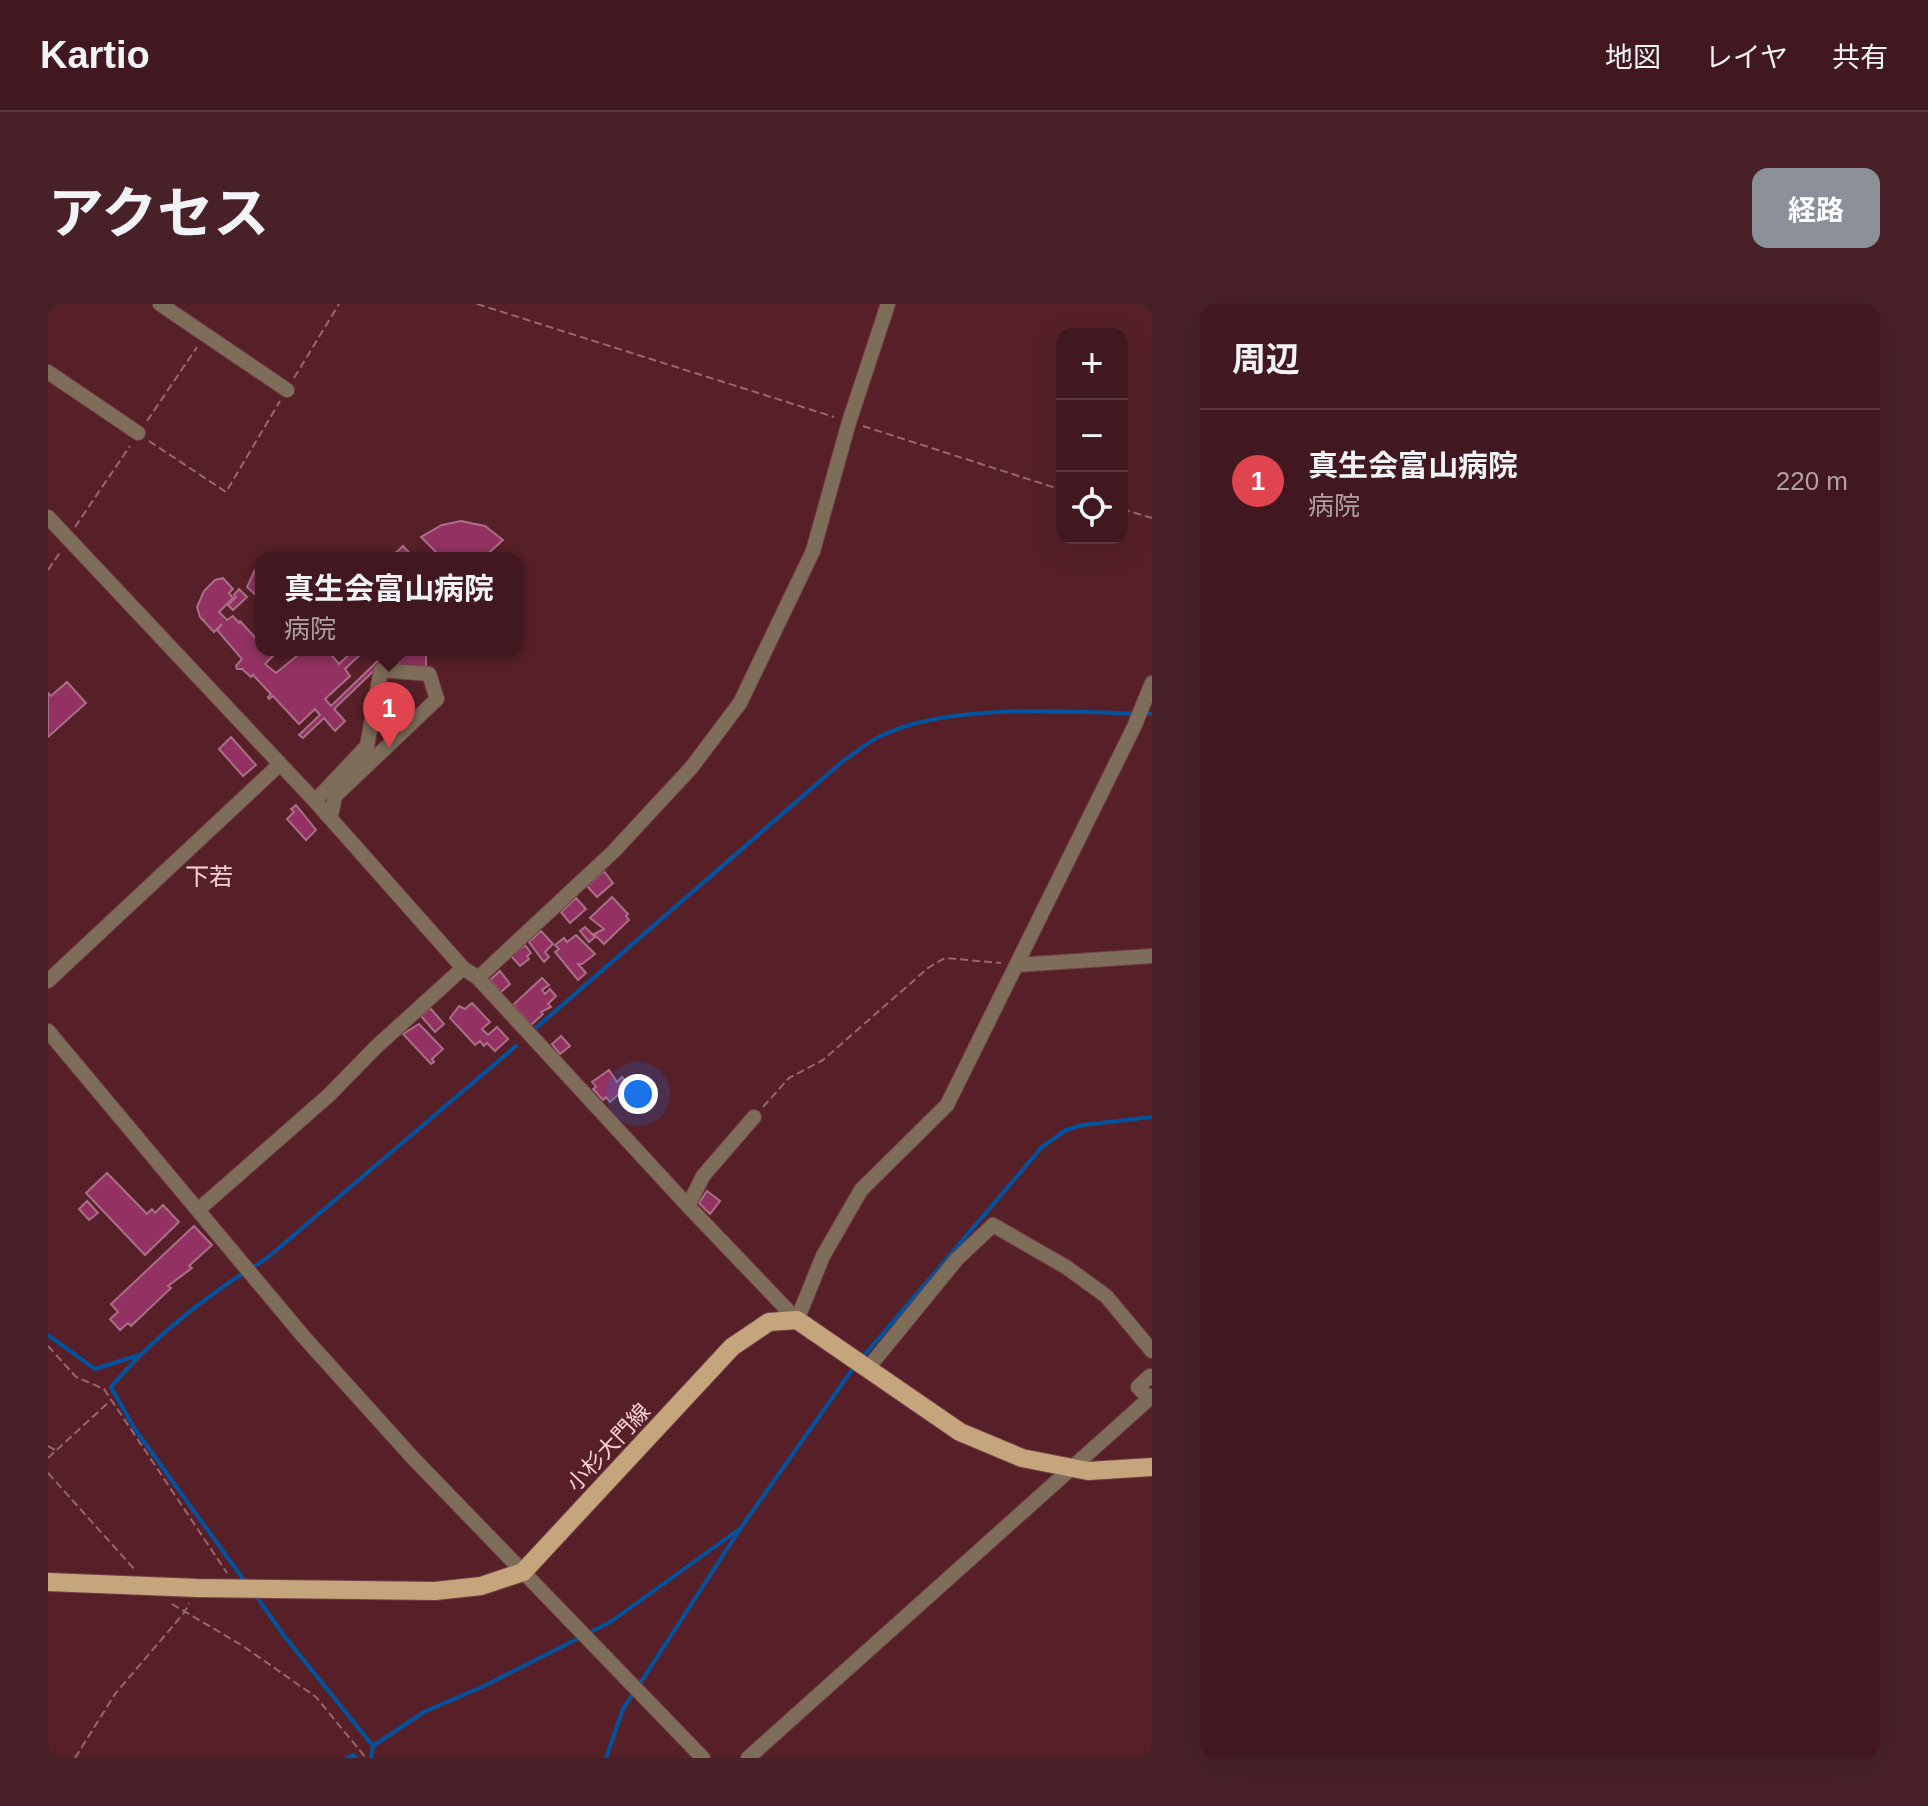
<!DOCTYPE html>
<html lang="ja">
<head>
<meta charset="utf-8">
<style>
	body { margin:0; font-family:Helvetica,"Noto Sans JP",sans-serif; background:#482128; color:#f1f3f6 }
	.controls { position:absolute; right:24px; top:24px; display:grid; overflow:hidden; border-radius:16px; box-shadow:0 8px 32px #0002 }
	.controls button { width:72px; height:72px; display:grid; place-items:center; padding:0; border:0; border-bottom:2px solid #5a373d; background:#41181f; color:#f1f3f6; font:40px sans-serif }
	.you { position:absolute; left:590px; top:790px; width:28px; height:28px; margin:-20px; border:6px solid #fff; border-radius:50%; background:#1a73e8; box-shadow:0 0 0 12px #1a73e833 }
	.badge { display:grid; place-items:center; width:52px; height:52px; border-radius:50%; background:#8c9099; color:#fff; font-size:26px; font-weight:700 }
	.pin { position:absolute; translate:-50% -66px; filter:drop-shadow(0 2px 4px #0008) }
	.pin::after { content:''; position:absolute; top:42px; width:28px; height:24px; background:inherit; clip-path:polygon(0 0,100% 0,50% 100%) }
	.popup { position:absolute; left:207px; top:248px; width:268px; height:104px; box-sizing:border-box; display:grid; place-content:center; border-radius:16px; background:#41181f; filter:drop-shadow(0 2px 6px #0005); font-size:26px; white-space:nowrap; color:#aea0a4 }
	.popup b { font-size:30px; color:#f1f3f6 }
	.popup::after { content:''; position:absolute; left:50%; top:100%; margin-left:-16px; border:16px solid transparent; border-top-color:#41181f }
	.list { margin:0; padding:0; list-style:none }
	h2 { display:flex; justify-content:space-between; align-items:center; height:104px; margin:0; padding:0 32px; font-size:34px }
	h2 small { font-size:26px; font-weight:400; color:#aea0a4 }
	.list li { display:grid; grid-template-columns:52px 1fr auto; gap:24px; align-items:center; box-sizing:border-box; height:144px; padding:0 32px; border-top:2px solid #5a373d }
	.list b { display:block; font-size:30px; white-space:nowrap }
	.list p { margin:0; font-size:26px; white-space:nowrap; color:#aea0a4 }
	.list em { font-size:26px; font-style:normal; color:#aea0a4 }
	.icon { flex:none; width:44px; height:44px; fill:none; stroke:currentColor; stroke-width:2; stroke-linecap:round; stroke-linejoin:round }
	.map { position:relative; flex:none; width:1104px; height:1454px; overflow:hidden; border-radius:16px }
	header { display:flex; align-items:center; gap:48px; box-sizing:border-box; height:112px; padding:0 40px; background:#41181f; border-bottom:2px solid #5a373d }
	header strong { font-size:38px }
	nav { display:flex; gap:44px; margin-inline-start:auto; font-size:28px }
	.intro { display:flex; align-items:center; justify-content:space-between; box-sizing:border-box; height:192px; padding:0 48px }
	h1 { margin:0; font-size:56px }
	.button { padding:20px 36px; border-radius:16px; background:#8c9099; color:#fff; font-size:28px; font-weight:700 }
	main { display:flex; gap:48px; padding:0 48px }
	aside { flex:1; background:#41181f; border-radius:16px; box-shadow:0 8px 32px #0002 }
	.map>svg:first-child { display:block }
</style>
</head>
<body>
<header>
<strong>Kartio</strong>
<nav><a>地図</a><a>レイヤ</a><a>共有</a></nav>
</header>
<div class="intro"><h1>アクセス</h1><a class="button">経路</a></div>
<main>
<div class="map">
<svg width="1104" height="1454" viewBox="0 0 1104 1454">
	<rect width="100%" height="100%" fill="#572029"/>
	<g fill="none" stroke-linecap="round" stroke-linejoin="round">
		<path stroke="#00549f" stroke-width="4" d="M 489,723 L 794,458 C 807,449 820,437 835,431 C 903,398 1027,408 1104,410
			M 204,964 L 219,954 L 468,742
			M 197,968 C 146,1001 102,1037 63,1083 L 86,1124 L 198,1279
			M 0,1031 L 47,1065 L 88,1052
			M 814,1054 L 994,843 L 1018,826 L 1035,821 L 1104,813
			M 206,1289 L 237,1333 L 325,1442
			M 539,1330 L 564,1317 L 690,1226
			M 591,1381 L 692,1225 L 806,1063
			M 299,1454 L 305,1451 L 308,1454
			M 323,1454 L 325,1442 L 376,1408 L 436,1382 L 531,1334
			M 558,1454 L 575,1405 L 586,1388"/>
	</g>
	<path fill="#933262" stroke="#a96f87" stroke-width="2" d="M 413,217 L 437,222 L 455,236 L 435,254 L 394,254 L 373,233 L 394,221 Z
		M 355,242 L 366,254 L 369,254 L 342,254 Z
		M 213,265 L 213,294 L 211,294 L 199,283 L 207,266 Z
		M 175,274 L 185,285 L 181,289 L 185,294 L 171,308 L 179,316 L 185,312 L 191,319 L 192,317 L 213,340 L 213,346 L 219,346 L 225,352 L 217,360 L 228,369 L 250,351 L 245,346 L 279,346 L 291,360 L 306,346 L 317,346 L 297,365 L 302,372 L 277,395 L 283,402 L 335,352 L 338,355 L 286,405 L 297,417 L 287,427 L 276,414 L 255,434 L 251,431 L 272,411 L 267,405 L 251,420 L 225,392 L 221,395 L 220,393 L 223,390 L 205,371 L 203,373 L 194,365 L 189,365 L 188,362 L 194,355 L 169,326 L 174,320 L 166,328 L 152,313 L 149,303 L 156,287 L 167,276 Z
		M 191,285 L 199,293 L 185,306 L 180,301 L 188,293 L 186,291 Z
		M 351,346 L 378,346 L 378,373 L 350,372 Z
		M 19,378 L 38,399 L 0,433 L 0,389 L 3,392 Z
		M 183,433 L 208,461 L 195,472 L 171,445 Z
		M 248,501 L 268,526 L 258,536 L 239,515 L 246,508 L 243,505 Z
		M 556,567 L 565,579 L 549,593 L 539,582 Z
		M 564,593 L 580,610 L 578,612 L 581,616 L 556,640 L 546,630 L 556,625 L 542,614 Z
		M 528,594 L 538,605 L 522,619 L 513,608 Z
		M 537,623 L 547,633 L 541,638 L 532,627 Z
		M 493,627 L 505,640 L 497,648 L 501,653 L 496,658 L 481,638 Z
		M 528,631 L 547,650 L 534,660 L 530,660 L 538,669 L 530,676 L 507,648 L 511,645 L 507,641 L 516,634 L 519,638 Z
		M 477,641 L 483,649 L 479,652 L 481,655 L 472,662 L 463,652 Z
		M 452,667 L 462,680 L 453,688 L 442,676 Z
		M 494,674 L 501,681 L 494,686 L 497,690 L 502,685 L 508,692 L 500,700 L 503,703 L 493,708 L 495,710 L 483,721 L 465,701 Z
		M 424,699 L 442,718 L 434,725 L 440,731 L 449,723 L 460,735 L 447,747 L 439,739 L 436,742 L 432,737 L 427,741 L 402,714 L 411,702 L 417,705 Z
		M 382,704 L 396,720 L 387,728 L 373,712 Z
		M 371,720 L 395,745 L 384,755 L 386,758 L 383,760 L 355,730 Z
		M 513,732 L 522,742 L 512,750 L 504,740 Z
		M 561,766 L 569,778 L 574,773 L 581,781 L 562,798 L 558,793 L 555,796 L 545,785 L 548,783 L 544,778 Z
		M 59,869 L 99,910 L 104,905 L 107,909 L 115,901 L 131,918 L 97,951 L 38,889 Z
		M 659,887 L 672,897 L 662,910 L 651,899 Z
		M 39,897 L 50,909 L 41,916 L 31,905 Z
		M 146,922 L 164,941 L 141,962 L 144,964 L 120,982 L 123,984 L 83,1022 L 80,1019 L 72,1026 L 62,1015 L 70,1008 L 63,1000 Z"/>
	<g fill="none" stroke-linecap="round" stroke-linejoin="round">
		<defs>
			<path id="minor" d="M 112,0 L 239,86
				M 0,68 L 90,129
				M 0,213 L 267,497 L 415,664 L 430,674 L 640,902 L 749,1016 L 775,952 L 813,886 L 899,801 L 1086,423 L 1104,379
				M 267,497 L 319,442 L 333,366 L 381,370 L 389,395 L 287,492 L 284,507 L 279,511
				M 968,661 L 1104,652
				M 430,674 L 565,548 L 643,464 L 692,399 L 765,247 L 801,118 L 840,0
				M 0,677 L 231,461
				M 0,727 L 255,1032 L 364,1153 L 655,1454
				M 640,902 L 655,872 L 706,813
				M 150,906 L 281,791 L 328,743 L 415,664
				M 820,1064 L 909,955 L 945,921 L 1018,963 L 1058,992 L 1104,1047
				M 1101,1094 L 1090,1083 L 1102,1072 L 1104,1074
				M 700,1454 L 1104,1092"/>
			<path id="major" d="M 0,1278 L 149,1284 L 387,1287 L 433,1282 L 475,1268 L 684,1043 L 721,1018 L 749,1016 L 912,1128 L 974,1154 L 1040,1167 L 1104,1163"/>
		</defs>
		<use href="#minor" stroke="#744048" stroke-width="16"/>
		<use href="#major" stroke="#744048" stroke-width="20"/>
		<path stroke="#96676e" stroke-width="2" stroke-dasharray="8 4" stroke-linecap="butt" d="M 429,0 L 786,113
			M 246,74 L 291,0
			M 99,117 L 149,43
			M 815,122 L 1014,186
			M 101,137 L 178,188 L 232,97
			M 1074,205 L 1104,214
			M 27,223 L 82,142
			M 0,266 L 13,247
			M 715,803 L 741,774 L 775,756 L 880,664 L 897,654 L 953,659
			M 0,1042 L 28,1073 L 56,1085 L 179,1269
			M 0,1142 L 7,1146
			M 0,1154 L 62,1097
			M 0,1169 L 87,1266
			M 124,1300 L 195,1342 L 268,1393 L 318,1454
			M 27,1454 L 67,1390 L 136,1309 L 141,1299"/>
		<use href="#minor" stroke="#7e6e59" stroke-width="14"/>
		<use href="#major" stroke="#c5a57b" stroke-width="18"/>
	</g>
	<g text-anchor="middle" stroke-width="6" stroke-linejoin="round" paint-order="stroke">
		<g font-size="22" fill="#f6d2d5" stroke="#572029">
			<text transform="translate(560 1143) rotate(-47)" y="8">小杉大門線</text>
		</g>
		<g font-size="24" fill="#f6d2d5" stroke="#572029">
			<text x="161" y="581">下若</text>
		</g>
	</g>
</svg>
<div class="controls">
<button>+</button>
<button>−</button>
<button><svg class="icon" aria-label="locate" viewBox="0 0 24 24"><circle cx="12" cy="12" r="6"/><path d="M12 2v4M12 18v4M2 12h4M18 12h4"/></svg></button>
</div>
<div class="you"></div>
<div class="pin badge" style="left:341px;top:444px;background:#e0444e">1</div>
<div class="popup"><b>真生会富山病院</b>病院</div>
</div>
<aside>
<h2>周辺<small></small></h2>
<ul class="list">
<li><span class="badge" style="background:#e0444e">1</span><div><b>真生会富山病院</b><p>病院</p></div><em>220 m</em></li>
</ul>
</aside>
</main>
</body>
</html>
